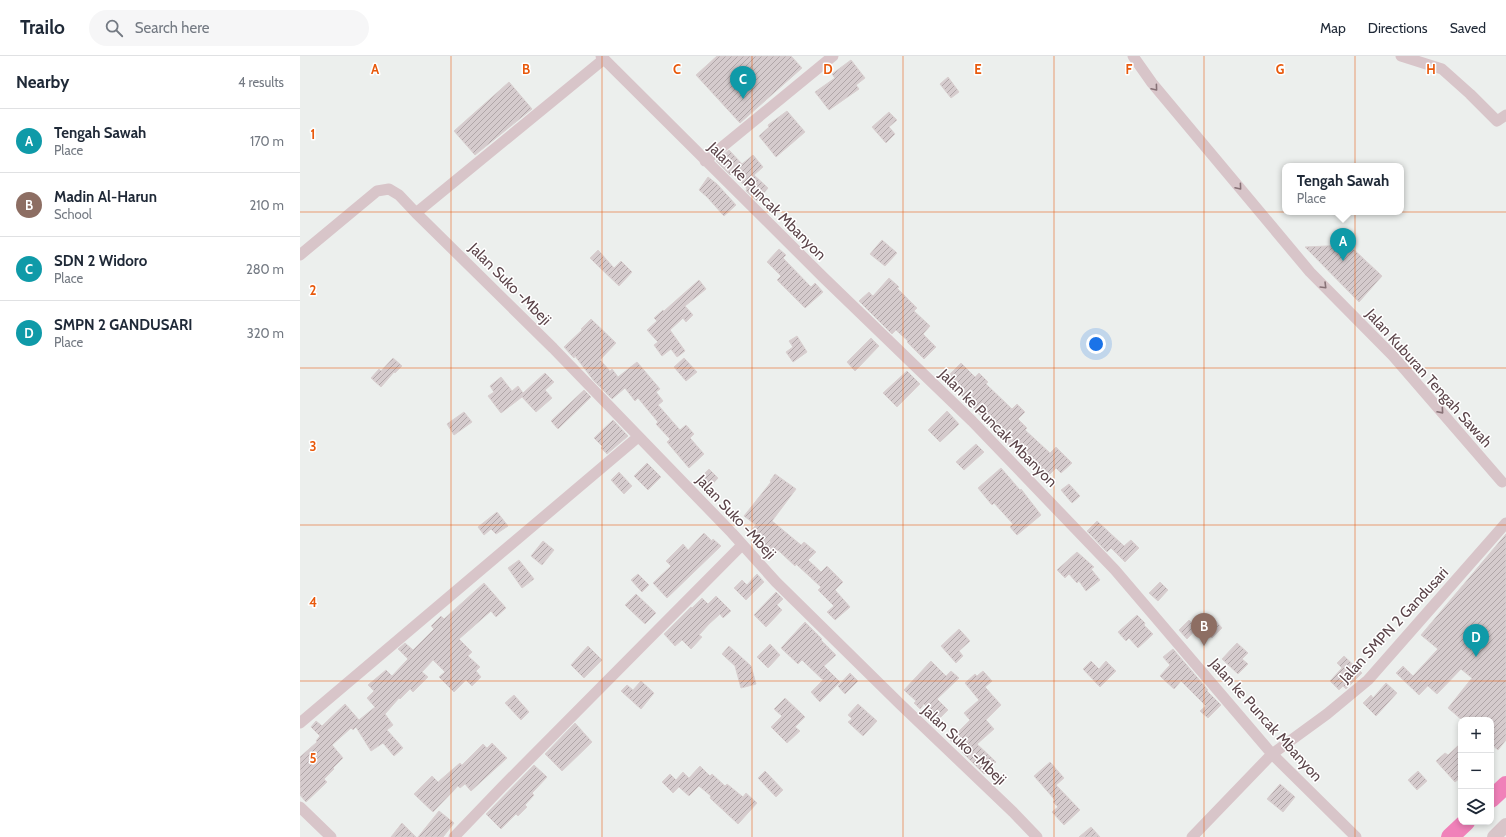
<!DOCTYPE html>
<html lang="en">
<head>
<meta charset="utf-8">
<style>
	body { margin:0; font-family:Cabin,sans-serif; background:#f6f6f7; color:#1f2937 }
	.controls { position:absolute; right:12px; bottom:12px; display:grid; overflow:hidden; border-radius:8px; box-shadow:0 2px 6px #0003 }
	.controls button { width:36px; height:36px; display:grid; place-items:center; padding:0; border:0; border-bottom:1px solid #e0e1e3; background:#fff; color:#1f2937; font:20px sans-serif }
	.you { position:absolute; left:796px; top:288px; width:14px; height:14px; margin:-10px; border:3px solid #fff; border-radius:50%; background:#1a73e8; box-shadow:0 0 0 6px #1a73e833 }
	.badge { display:grid; place-items:center; width:26px; height:26px; border-radius:50%; background:#db2777; color:#fff; font-size:13px; font-weight:700 }
	.pin { position:absolute; translate:-50% -33px; filter:drop-shadow(0 1px 2px #0008) }
	.pin::after { content:''; position:absolute; top:21px; width:14px; height:12px; background:inherit; clip-path:polygon(0 0,100% 0,50% 100%) }
	.popup { position:absolute; left:982px; top:107px; width:122px; height:52px; box-sizing:border-box; display:grid; place-content:center; border-radius:8px; background:#fff; filter:drop-shadow(0 1px 3px #0005); font-size:13px; white-space:nowrap; color:#747a83 }
	.popup b { font-size:15px; color:#1f2937 }
	.popup::after { content:''; position:absolute; left:50%; top:100%; margin-left:-8px; border:8px solid transparent; border-top-color:#fff }
	.list { margin:0; padding:0; list-style:none }
	h2 { display:flex; justify-content:space-between; align-items:center; height:52px; margin:0; padding:0 16px; font-size:17px }
	h2 small { font-size:13px; font-weight:400; color:#747a83 }
	.list li { display:grid; grid-template-columns:26px 1fr auto; gap:12px; align-items:center; box-sizing:border-box; height:64px; padding:0 16px; border-top:1px solid #e0e1e3 }
	.list b { display:block; font-size:15px; white-space:nowrap }
	.list p { margin:0; font-size:13px; white-space:nowrap; color:#747a83 }
	.list em { font-size:13px; font-style:normal; color:#747a83 }
	.icon { flex:none; width:22px; height:22px; fill:none; stroke:currentColor; stroke-width:2; stroke-linecap:round; stroke-linejoin:round }
	.map { position:relative; flex:none; width:1206px; height:781px; overflow:hidden }
	header { display:flex; align-items:center; gap:24px; box-sizing:border-box; height:56px; padding:0 20px; background:#fff; border-bottom:1px solid #e0e1e3 }
	header strong { font-size:19px }
	nav { display:flex; gap:22px; margin-inline-start:auto; font-size:14px }
	.search { width:280px; height:36px; background:#f6f6f7; display:flex; align-items:center; gap:10px; box-sizing:border-box; padding:0 14px; border-radius:22px; color:#747a83; font-size:15px }
	main { display:flex }
	aside { flex:1; background:#fff }
	.map>svg:first-child { display:block }
</style>
</head>
<body>
<header>
<strong>Trailo</strong>
<div class="search"><svg class="icon" aria-label="search" viewBox="0 0 24 24"><circle cx="10" cy="10" r="6"/><path d="M15 15l6 6"/></svg>Search here</div>
<nav><a>Map</a><a>Directions</a><a>Saved</a></nav>
</header>
<main>
<aside>
<h2>Nearby<small>4 results</small></h2>
<ul class="list">
<li><span class="badge" style="background:#0f9aa8">A</span><div><b>Tengah Sawah</b><p>Place</p></div><em>170 m</em></li>
<li><span class="badge" style="background:#8d6e63">B</span><div><b>Madin Al-Harun</b><p>School</p></div><em>210 m</em></li>
<li><span class="badge" style="background:#0f9aa8">C</span><div><b>SDN 2 Widoro</b><p>Place</p></div><em>280 m</em></li>
<li><span class="badge" style="background:#0f9aa8">D</span><div><b>SMPN 2 GANDUSARI</b><p>Place</p></div><em>320 m</em></li>
</ul>
</aside>
<div class="map">
<svg width="1206" height="781" viewBox="0 0 1206 781">
	<defs>
		<pattern id="building-hatch" width="6" height="6" patternUnits="userSpaceOnUse"><rect width="6" height="6" fill="#d5cbcd"/><path d="M-1 1l2-2M0 6l6-6M5 7l2-2" fill="none" stroke="#b0a6a8"/></pattern>
	</defs>
	<rect width="100%" height="100%" fill="#ecefed"/>
	<g fill="none" stroke-linecap="round" stroke-linejoin="round">
		<path stroke="#f081b9" stroke-width="18" d="M 1191,743 L 1206,729
			M 1150,781 L 1166,766"/>
	</g>
	<path fill="url(#building-hatch)" stroke="#d9d0d0" d="M 417,0 L 491,0 L 502,12 L 440,67 L 396,19 Z
		M 551,4 L 565,22 L 556,29 L 559,33 L 529,54 L 515,36 L 535,22 L 532,18 Z
		M 648,21 L 659,36 L 651,42 L 640,28 Z
		M 209,26 L 232,53 L 175,99 L 154,75 Z
		M 487,55 L 505,76 L 476,101 L 459,80 L 469,71 L 468,69 Z
		M 589,56 L 597,64 L 589,71 L 595,78 L 586,87 L 572,71 Z
		M 429,94 L 442,108 L 453,99 L 463,111 L 454,119 L 468,132 L 457,145 L 446,135 L 447,133 L 433,116 L 430,119 L 416,105 Z
		M 408,121 L 417,128 L 436,149 L 424,160 L 407,141 L 399,134 Z
		M 582,184 L 597,197 L 585,210 L 570,198 Z
		M 1049,189 L 1082,220 L 1059,246 L 1005,191 Z
		M 479,193 L 486,199 L 483,202 L 511,231 L 515,227 L 523,236 L 505,252 L 477,224 L 481,220 L 467,206 Z
		M 298,194 L 314,212 L 321,205 L 332,216 L 319,230 L 290,202 Z
		M 589,222 L 599,231 L 597,232 L 617,252 L 614,255 L 630,270 L 623,278 L 636,291 L 624,303 L 607,286 L 608,285 L 596,274 L 592,278 L 559,245 L 569,236 L 573,240 Z
		M 399,224 L 406,233 L 385,250 L 393,259 L 386,266 L 383,262 L 370,274 L 385,295 L 377,301 L 371,293 L 362,300 L 354,289 L 358,286 L 347,274 L 357,265 L 354,262 L 363,254 L 364,255 Z
		M 291,263 L 316,287 L 300,304 L 310,315 L 312,313 L 318,321 L 337,306 L 360,333 L 356,336 L 363,345 L 358,349 L 380,374 L 386,369 L 394,378 L 390,382 L 404,398 L 389,412 L 367,386 L 370,383 L 356,368 L 358,366 L 338,342 L 335,345 L 325,332 L 312,343 L 294,325 L 275,300 L 274,302 L 264,291 L 282,274 L 281,273 Z
		M 497,280 L 507,296 L 493,306 L 486,296 L 493,291 L 489,285 Z
		M 571,282 L 579,290 L 555,315 L 547,306 Z
		M 93,302 L 102,310 L 95,317 L 94,316 L 81,331 L 71,322 L 79,313 L 81,315 Z
		M 384,302 L 397,316 L 386,325 L 374,311 Z
		M 661,307 L 675,321 L 679,317 L 688,326 L 686,328 L 712,353 L 717,348 L 725,356 L 718,363 L 727,372 L 725,374 L 750,397 L 756,391 L 772,407 L 761,417 L 756,412 L 748,420 L 736,408 L 733,411 L 726,404 L 728,402 L 712,386 L 709,390 L 659,337 L 662,334 L 648,320 Z
		M 607,315 L 620,328 L 597,351 L 583,337 Z
		M 245,317 L 254,326 L 245,334 L 252,342 L 236,356 L 222,341 L 201,357 L 188,340 L 194,336 L 190,330 L 201,321 L 212,335 L 218,330 L 223,337 Z
		M 284,334 L 291,341 L 258,373 L 251,365 Z
		M 647,355 L 659,368 L 640,386 L 628,374 Z
		M 164,356 L 172,366 L 154,379 L 147,368 Z
		M 313,364 L 328,380 L 307,398 L 301,392 L 303,391 L 294,382 Z
		M 676,388 L 684,396 L 664,414 L 656,406 Z
		M 347,407 L 361,421 L 348,434 L 334,420 Z
		M 701,412 L 720,434 L 721,433 L 741,459 L 717,479 L 710,471 L 713,468 L 694,447 L 692,449 L 678,432 Z
		M 409,413 L 418,422 L 406,435 L 396,426 Z
		M 319,416 L 332,430 L 324,438 L 311,424 Z
		M 475,418 L 496,433 L 472,465 L 501,489 L 504,486 L 516,496 L 508,504 L 521,516 L 527,510 L 543,526 L 535,534 L 550,551 L 535,564 L 527,556 L 534,550 L 518,534 L 521,531 L 496,508 L 495,510 L 478,494 L 476,497 L 449,477 L 456,469 L 444,460 L 471,426 L 470,425 Z
		M 769,428 L 780,440 L 772,447 L 761,434 Z
		M 197,456 L 208,470 L 196,478 L 191,473 L 184,479 L 178,471 Z
		M 797,465 L 824,490 L 831,484 L 839,492 L 825,506 L 811,492 L 807,496 L 787,475 Z
		M 404,477 L 412,485 L 413,483 L 421,490 L 367,542 L 353,527 L 371,510 L 366,505 L 383,488 L 388,494 Z
		M 1206,478 L 1206,684 L 1198,694 L 1191,688 L 1191,664 L 1162,664 L 1148,652 L 1172,622 L 1161,613 L 1137,638 L 1128,630 L 1119,639 L 1096,617 L 1103,610 L 1113,620 L 1138,593 L 1121,579 Z
		M 243,485 L 254,494 L 242,509 L 231,500 Z
		M 777,496 L 794,511 L 791,513 L 800,524 L 786,535 L 779,525 L 777,527 L 769,518 L 765,522 L 757,514 Z
		M 219,504 L 234,523 L 222,532 L 208,512 Z
		M 338,518 L 349,529 L 342,536 L 331,524 Z
		M 457,518 L 464,526 L 446,544 L 434,532 L 442,524 L 447,529 Z
		M 860,526 L 868,534 L 858,545 L 849,537 Z
		M 184,527 L 206,552 L 196,561 L 191,555 L 159,583 L 172,596 L 168,600 L 180,611 L 176,615 L 181,621 L 172,630 L 166,624 L 154,636 L 139,621 L 145,616 L 133,604 L 122,616 L 128,621 L 113,636 L 110,633 L 100,643 L 99,642 L 85,658 L 93,669 L 87,674 L 103,692 L 94,700 L 83,687 L 71,695 L 56,671 L 53,674 L 51,672 L 32,689 L 43,702 L 33,712 L 34,713 L 24,723 L 27,726 L 6,746 L 0,739 L 0,701 L 17,686 L 16,685 L 20,680 L 11,671 L 16,665 L 22,670 L 45,648 L 59,664 L 75,651 L 67,642 L 74,635 L 68,629 L 86,614 L 92,620 L 108,603 L 98,593 L 105,587 L 113,594 L 134,573 L 131,570 L 141,560 L 144,563 Z
		M 476,536 L 483,543 L 477,549 L 482,554 L 466,571 L 454,559 Z
		M 336,538 L 356,557 L 345,568 L 325,549 Z
		M 416,540 L 431,555 L 423,562 L 420,558 L 409,568 L 399,579 L 402,581 L 391,593 L 382,584 L 375,590 L 364,578 L 391,551 L 392,552 L 402,542 L 408,548 Z
		M 837,559 L 845,567 L 844,569 L 853,578 L 838,592 L 829,582 L 826,585 L 818,576 Z
		M 914,563 L 922,572 L 912,582 L 904,573 Z
		M 889,564 L 897,572 L 887,583 L 879,574 Z
		M 505,566 L 522,583 L 521,584 L 536,599 L 524,610 L 540,626 L 520,646 L 511,636 L 523,624 L 502,604 L 498,608 L 481,592 Z
		M 659,573 L 670,585 L 659,595 L 663,600 L 656,607 L 641,590 Z
		M 937,587 L 948,597 L 942,603 L 948,608 L 938,618 L 922,603 Z
		M 470,588 L 480,599 L 468,612 L 457,601 Z
		M 288,590 L 302,604 L 284,622 L 271,609 Z
		M 429,590 L 451,610 L 456,628 L 441,632 L 435,610 L 422,598 Z
		M 873,593 L 908,634 L 907,635 L 921,649 L 908,662 L 900,655 L 906,650 L 881,625 L 874,633 L 860,620 L 870,609 L 863,601 Z
		M 1044,600 L 1062,617 L 1046,633 L 1043,630 L 1039,634 L 1030,625 L 1042,612 L 1037,607 Z
		M 631,605 L 646,620 L 651,615 L 659,622 L 637,643 L 648,654 L 639,663 L 624,648 L 620,653 L 614,647 L 616,645 L 604,634 Z
		M 791,605 L 799,613 L 806,605 L 816,615 L 800,631 L 783,613 Z
		M 683,615 L 692,625 L 685,631 L 701,649 L 686,664 L 694,673 L 677,688 L 696,706 L 684,718 L 650,684 L 670,664 L 664,657 L 679,644 L 665,627 L 675,618 L 677,620 Z
		M 550,617 L 558,625 L 545,638 L 538,630 Z
		M 341,625 L 354,637 L 341,653 L 321,635 L 327,629 L 333,634 Z
		M 1086,627 L 1097,637 L 1076,660 L 1063,647 L 1071,639 L 1073,642 Z
		M 214,639 L 229,656 L 221,664 L 205,647 Z
		M 485,642 L 505,661 L 495,671 L 500,675 L 487,687 L 471,671 L 482,660 L 474,653 Z
		M 558,648 L 577,665 L 563,680 L 548,666 L 552,663 L 548,659 Z
		M 275,667 L 292,686 L 262,715 L 245,698 Z
		M 192,687 L 207,702 L 171,735 L 165,728 L 160,732 L 158,730 L 133,756 L 114,738 L 132,720 L 138,726 L 160,707 L 162,709 L 183,688 L 187,692 Z
		M 1161,687 L 1161,721 L 1155,726 L 1136,705 L 1145,697 L 1148,699 Z
		M 750,706 L 764,722 L 756,729 L 780,754 L 764,769 L 752,756 L 758,751 L 753,746 L 755,744 L 734,720 Z
		M 234,709 L 247,721 L 232,737 L 234,739 L 225,749 L 227,751 L 218,760 L 216,758 L 201,773 L 186,758 Z
		M 400,710 L 410,720 L 412,718 L 425,730 L 427,728 L 443,741 L 446,737 L 457,747 L 438,768 L 410,742 L 411,740 L 399,730 L 389,740 L 379,731 L 373,737 L 362,726 L 370,718 L 376,724 L 383,716 L 389,722 Z
		M 465,715 L 483,734 L 476,741 L 458,722 Z
		M 1118,715 L 1127,725 L 1117,734 L 1108,724 Z
		M 980,728 L 995,741 L 983,756 L 967,743 Z
		M 139,755 L 154,767 L 143,781 L 118,781 Z
		M 102,767 L 116,781 L 91,781 Z
		M 791,771 L 800,781 L 779,781 Z"/>
	<g fill="none" stroke-linecap="round" stroke-linejoin="round">
		<path stroke="#d8c5c9" stroke-width="11" d="M 301,0 L 523,221 L 672,365 L 815,514 L 972,698 L 1056,781
			M 833,0 L 852,27 L 1010,216 L 1093,300 L 1202,426
			M 1101,0 L 1142,13 L 1170,38 L 1197,65 L 1206,59
			M 405,105 L 533,0
			M 116,157 L 253,292 L 432,477 L 476,526 L 600,648 L 713,756 L 737,781
			M 0,199 L 77,135 L 89,133 L 99,139 L 116,157 L 304,3
			M 0,667 L 338,381
			M 0,751 L 31,781
			M 154,781 L 202,731 L 442,489
			M 892,781 L 972,698 L 1027,658 L 1068,624 L 1206,467"/>
		<path stroke="#d8c5c9" stroke-width="14" d="M 1194,781 L 1206,769"/>
	</g>
	<defs><path id="oneway-chevron" d="M-2-3.5L2.5 0L-2 3.5" fill="none" stroke-width="1.6" stroke-linecap="round" stroke-linejoin="round"/></defs>
	<g stroke="#877176">
		<use href="#oneway-chevron" transform="translate(855 32) rotate(50)"/>
		<use href="#oneway-chevron" transform="translate(939 131) rotate(50)"/>
		<use href="#oneway-chevron" transform="translate(1024 230) rotate(45)"/>
		<use href="#oneway-chevron" transform="translate(1141 355) rotate(49)"/>
	</g>
	<path fill="none" stroke="#e8590c" stroke-width="1" stroke-opacity="0.55" d="M 151,0 L 151,781M 302,0 L 302,781M 452,0 L 452,781M 603,0 L 603,781M 754,0 L 754,781M 904,0 L 904,781M 1055,0 L 1055,781M 0,156 L 1206,156M 0,312 L 1206,312M 0,469 L 1206,469M 0,625 L 1206,625"/>
	<g text-anchor="middle" stroke-width="3" stroke-linejoin="round" paint-order="stroke">
		<g font-size="15" fill="#5b4449" stroke="#fff">
			<text transform="translate(467 145) rotate(45)" y="5">Jalan ke Puncak Mbanyon</text>
			<text transform="translate(210 228) rotate(45)" y="5">Jalan Suko -Mbeji</text>
			<text transform="translate(1129 322) rotate(48)" y="5">Jalan Kuburan Tengah Sawah</text>
			<text transform="translate(698 372) rotate(45)" y="5">Jalan ke Puncak Mbanyon</text>
			<text transform="translate(436 461) rotate(47)" y="5">Jalan Suko -Mbeji</text>
			<text transform="translate(1094 569) rotate(-47)" y="5">Jalan SMPN 2 Gandusari</text>
			<text transform="translate(966 664) rotate(48)" y="5">Jalan ke Puncak Mbanyon</text>
			<text transform="translate(664 689) rotate(43)" y="5">Jalan Suko -Mbeji</text>
		</g>
	</g>
	<g font-size="13" text-anchor="middle" font-weight="bold" fill="#e8590c" stroke="#fff" stroke-width="3" stroke-linejoin="round" paint-order="stroke">
		<text x="75" y="18">A</text>
		<text x="226" y="18">B</text>
		<text x="377" y="18">C</text>
		<text x="528" y="18">D</text>
		<text x="678" y="18">E</text>
		<text x="829" y="18">F</text>
		<text x="980" y="18">G</text>
		<text x="1131" y="18">H</text>
		<text x="13" y="83">1</text>
		<text x="13" y="239">2</text>
		<text x="13" y="395">3</text>
		<text x="13" y="551">4</text>
		<text x="13" y="707">5</text>
	</g>
</svg>
<div class="controls">
<button>+</button>
<button>−</button>
<button><svg class="icon" aria-label="layers" viewBox="0 0 24 24"><path d="M12 4l9 5-9 5-9-5zM3 14l9 5 9-5"/></svg></button>
</div>
<div class="you"></div>
<div class="pin badge" style="left:1043px;top:205px;background:#0f9aa8">A</div>
<div class="popup"><b>Tengah Sawah</b>Place</div>
<div class="pin badge" style="left:904px;top:590px;background:#8d6e63">B</div>
<div class="pin badge" style="left:443px;top:43px;background:#0f9aa8">C</div>
<div class="pin badge" style="left:1176px;top:601px;background:#0f9aa8">D</div>
</div>
</main>
</body>
</html>
